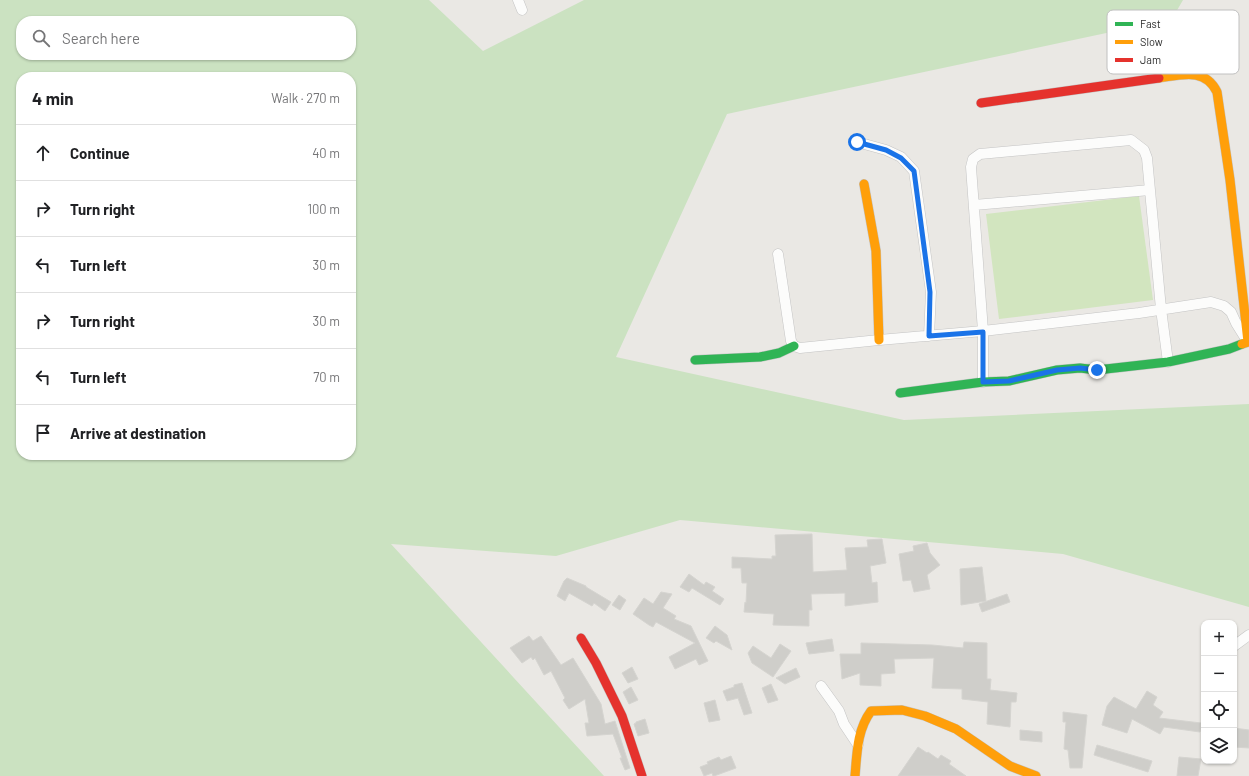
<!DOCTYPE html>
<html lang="en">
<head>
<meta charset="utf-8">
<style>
	body { margin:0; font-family:Barlow,sans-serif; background:#f6f6f6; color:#202124 }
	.controls { position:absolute; right:12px; bottom:12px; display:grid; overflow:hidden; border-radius:8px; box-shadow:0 1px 3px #0004 }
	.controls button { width:36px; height:36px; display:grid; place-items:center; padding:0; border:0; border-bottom:1px solid #e0e0e0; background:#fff; color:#202124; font:20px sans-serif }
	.stop { position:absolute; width:12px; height:12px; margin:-9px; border:3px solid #1a73e8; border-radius:50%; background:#fff }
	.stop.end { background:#1a73e8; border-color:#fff; box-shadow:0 1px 4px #0008 }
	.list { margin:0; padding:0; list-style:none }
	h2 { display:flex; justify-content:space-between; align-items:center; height:52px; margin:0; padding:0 16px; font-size:17px }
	h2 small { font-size:13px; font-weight:400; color:#757577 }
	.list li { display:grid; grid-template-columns:26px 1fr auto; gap:12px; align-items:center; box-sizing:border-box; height:56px; padding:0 16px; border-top:1px solid #e0e0e0 }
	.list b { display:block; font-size:15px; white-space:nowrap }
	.list em { font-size:13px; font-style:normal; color:#757577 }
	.icon { flex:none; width:22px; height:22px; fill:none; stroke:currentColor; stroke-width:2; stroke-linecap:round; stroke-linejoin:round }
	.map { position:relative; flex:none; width:1249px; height:776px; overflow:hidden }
	.search { position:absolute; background:#fff; box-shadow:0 1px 3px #0004; left:16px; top:16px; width:340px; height:44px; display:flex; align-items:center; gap:10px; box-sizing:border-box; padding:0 14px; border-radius:16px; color:#757577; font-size:15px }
	.panel { position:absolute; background:#fff; box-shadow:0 1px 3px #0004; left:16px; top:72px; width:340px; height:388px; border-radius:16px }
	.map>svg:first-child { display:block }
</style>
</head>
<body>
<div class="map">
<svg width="1249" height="776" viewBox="0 0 1249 776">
	<rect width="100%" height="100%" fill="#eae8e4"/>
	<path fill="#cbe2c1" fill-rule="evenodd" d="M 0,0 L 429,0 L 483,51 L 584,0 L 1183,0 L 1172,19 L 727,114 L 616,357 L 904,420 L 1249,404 L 1249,607 L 1063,554 L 680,520 L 556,556 L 391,544 L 604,776 L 0,776 ZM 21,21 L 351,21 L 351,55 L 21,55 ZM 21,77 L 351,77 L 351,455 L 21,455 Z"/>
	<path fill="#d2e5bf" d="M 1139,196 L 1153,300 L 999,319 L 986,214 Z"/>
	<path fill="#cfceca" stroke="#d5d4d0" d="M 812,534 L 813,572 L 847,570 L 845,548 L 868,547 L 867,540 L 882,539 L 886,563 L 870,566 L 872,583 L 877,582 L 878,602 L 845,606 L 845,593 L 811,594 L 812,610 L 809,610 L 809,626 L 773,625 L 774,614 L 744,612 L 745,602 L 746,603 L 747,583 L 742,583 L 741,568 L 732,568 L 732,557 L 772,559 L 772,556 L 776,556 L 775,535 Z
		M 927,543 L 930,553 L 940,565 L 927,575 L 930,589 L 914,592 L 911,580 L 903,581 L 899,554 L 914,551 L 913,546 Z
		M 982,567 L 986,601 L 961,605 L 960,569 Z
		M 689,574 L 704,585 L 706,582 L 715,587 L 712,591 L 724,599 L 720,605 L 692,588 L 689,592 L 680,587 Z
		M 567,578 L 586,586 L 586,587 L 611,602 L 605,611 L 594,603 L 592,606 L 569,593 L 565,601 L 557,596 L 564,581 Z
		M 661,592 L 672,594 L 663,608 L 676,616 L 674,619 L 691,626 L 708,661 L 699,665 L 696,659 L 675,669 L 669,657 L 695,643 L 656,622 L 653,627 L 649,625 L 633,614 L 644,598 L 653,604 Z
		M 1007,594 L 1010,602 L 982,612 L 979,604 Z
		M 619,595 L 626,600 L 620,610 L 612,605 Z
		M 715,626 L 727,635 L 732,650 L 716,641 L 714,643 L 706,638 Z
		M 529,636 L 533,641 L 541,636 L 561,665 L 573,658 L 601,704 L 605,724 L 615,721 L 630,768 L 625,770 L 620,758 L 622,758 L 613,734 L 587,736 L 585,723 L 589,723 L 585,699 L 569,709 L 563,700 L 565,698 L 551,671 L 544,675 L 535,658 L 533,660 L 531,657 L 522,663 L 510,648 Z
		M 832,639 L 834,651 L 809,654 L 806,643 Z
		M 964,642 L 987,643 L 987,679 L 991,679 L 990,690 L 1017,693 L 1016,702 L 1011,702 L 1010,727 L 987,724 L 988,702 L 962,699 L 962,689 L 932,688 L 934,658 L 894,659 L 895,673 L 881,674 L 881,686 L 860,685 L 860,673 L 842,679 L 840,654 L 861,654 L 861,643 L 932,645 L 963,648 Z
		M 780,644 L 791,651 L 773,677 L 752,663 L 748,653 L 753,646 L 771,658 Z
		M 632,667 L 638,679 L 628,683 L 622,673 Z
		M 796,668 L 800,677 L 785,684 L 776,678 Z
		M 742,683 L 752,713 L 744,715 L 738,698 L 727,701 L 723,691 L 734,687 L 734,685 Z
		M 771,684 L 778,700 L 768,703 L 762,688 Z
		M 631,687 L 638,700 L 629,704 L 623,692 Z
		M 1147,691 L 1157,697 L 1153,705 L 1163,712 L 1159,718 L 1201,723 L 1200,732 L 1164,727 L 1160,734 L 1132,719 L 1127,733 L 1102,725 L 1107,706 L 1114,697 L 1136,709 Z
		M 715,700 L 720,720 L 709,722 L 704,703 Z
		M 1063,712 L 1087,715 L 1082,768 L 1070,768 L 1068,750 L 1064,749 L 1066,722 L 1063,722 Z
		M 645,719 L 649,733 L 638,736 L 634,724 L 636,723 L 636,722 Z
		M 1234,728 L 1249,730 L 1249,748 L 1234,747 Z
		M 1020,730 L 1042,732 L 1042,742 L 1020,740 Z
		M 1097,745 L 1152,761 L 1148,772 L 1094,755 Z
		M 918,747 L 927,753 L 928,752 L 938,759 L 941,755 L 951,761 L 949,764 L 966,776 L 898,776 Z
		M 731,756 L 736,768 L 714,776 L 713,776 L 712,773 L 704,776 L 700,767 L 708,764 L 707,762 L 719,757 L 721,760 Z
		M 1179,757 L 1201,759 L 1198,776 L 1177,776 Z"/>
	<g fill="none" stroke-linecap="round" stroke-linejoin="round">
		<defs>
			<path id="street" d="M 518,0 L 522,10
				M 857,142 L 886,150 L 901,157 L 914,171 L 931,292 L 929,336
				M 974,205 L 1150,190
				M 778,254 L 791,341 L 794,346 L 800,348 L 879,340 L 983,331 L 1139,313 L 1211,302 L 1224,306 L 1231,312 L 1236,323 L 1246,339
				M 983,382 L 983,331 L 971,167 L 973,159 L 980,154 L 1131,140 L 1144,150 L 1147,158 L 1161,309 L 1168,362
				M 1234,646 L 1249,635
				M 821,686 L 839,711 L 844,724 L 858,745"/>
			<path id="fast" d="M 695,360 L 760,357 L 779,353 L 794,346
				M 900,393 L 983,382 L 1009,381 L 1057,370 L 1080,368 L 1097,370 L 1168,362 L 1229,349 L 1242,344"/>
			<path id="slow" d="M 1159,78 C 1181,75 1205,67 1217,92 L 1230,180 L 1248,342 L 1242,344
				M 864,184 L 876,251 L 879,340
				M 855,776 C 857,753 857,730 871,711 L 902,710 L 925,716 L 956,729 L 1010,766 L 1036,776"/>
			<path id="jam" d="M 981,103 L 1159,78
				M 581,638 L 596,663 L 622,716 L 642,776"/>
		</defs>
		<use href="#street" stroke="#c4c4c4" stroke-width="11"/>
		<use href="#fast" stroke="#c4c4c4" stroke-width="10"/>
		<use href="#slow" stroke="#c4c4c4" stroke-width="10"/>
		<use href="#jam" stroke="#c4c4c4" stroke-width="10"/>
		<use href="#street" stroke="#fcfcfb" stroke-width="10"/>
		<use href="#fast" stroke="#30b455" stroke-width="9"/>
		<use href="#slow" stroke="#ff9f0a" stroke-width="9"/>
		<use href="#jam" stroke="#e5322d" stroke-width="9"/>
	</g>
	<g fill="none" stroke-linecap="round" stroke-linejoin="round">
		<path stroke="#1a73e8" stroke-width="5" d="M 857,142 L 886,150 L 901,158 L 914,171 L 930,292 L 929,336 L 983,332 L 983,382 L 1009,381 L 1057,370 L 1080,368 L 1097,370"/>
	</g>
	<rect x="1107" y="10" width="132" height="64" rx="6" fill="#fff" stroke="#c0c0c0" stroke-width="1"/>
	<rect x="1115" y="22" width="18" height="4" fill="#30b455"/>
	<rect x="1115" y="40" width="18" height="4" fill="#ff9f0a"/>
	<rect x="1115" y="58" width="18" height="4" fill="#e5322d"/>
	<g font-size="11" fill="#2d2d2d">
		<text x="1140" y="28">Fast</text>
		<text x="1140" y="46">Slow</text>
		<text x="1140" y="64">Jam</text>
	</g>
</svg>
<div class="controls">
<button>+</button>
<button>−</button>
<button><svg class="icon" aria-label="locate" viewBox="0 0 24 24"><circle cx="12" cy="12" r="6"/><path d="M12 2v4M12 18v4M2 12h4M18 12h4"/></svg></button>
<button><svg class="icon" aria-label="layers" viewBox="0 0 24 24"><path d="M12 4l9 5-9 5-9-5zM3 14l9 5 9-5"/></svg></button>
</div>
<div class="stop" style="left:857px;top:142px"></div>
<div class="stop end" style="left:1097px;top:370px"></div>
<div class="search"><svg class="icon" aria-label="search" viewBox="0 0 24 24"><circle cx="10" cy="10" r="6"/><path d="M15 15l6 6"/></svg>Search here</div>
<section class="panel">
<h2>4 min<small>Walk · 270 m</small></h2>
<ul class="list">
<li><svg class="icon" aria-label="ahead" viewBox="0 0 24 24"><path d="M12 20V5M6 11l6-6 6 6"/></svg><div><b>Continue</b></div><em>40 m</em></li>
<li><svg class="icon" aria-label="right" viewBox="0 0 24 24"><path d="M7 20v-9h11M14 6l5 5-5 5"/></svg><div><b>Turn right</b></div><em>100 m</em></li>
<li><svg class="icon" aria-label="left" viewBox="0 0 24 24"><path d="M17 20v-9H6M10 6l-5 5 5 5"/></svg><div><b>Turn left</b></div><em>30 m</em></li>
<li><svg class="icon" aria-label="right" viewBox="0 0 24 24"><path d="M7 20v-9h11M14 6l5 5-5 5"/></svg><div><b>Turn right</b></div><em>30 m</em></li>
<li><svg class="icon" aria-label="left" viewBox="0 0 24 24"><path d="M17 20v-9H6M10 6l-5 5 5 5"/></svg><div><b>Turn left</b></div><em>70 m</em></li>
<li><svg class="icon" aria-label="arrive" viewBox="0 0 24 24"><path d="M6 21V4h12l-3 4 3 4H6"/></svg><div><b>Arrive at destination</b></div></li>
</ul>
</section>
</div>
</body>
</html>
